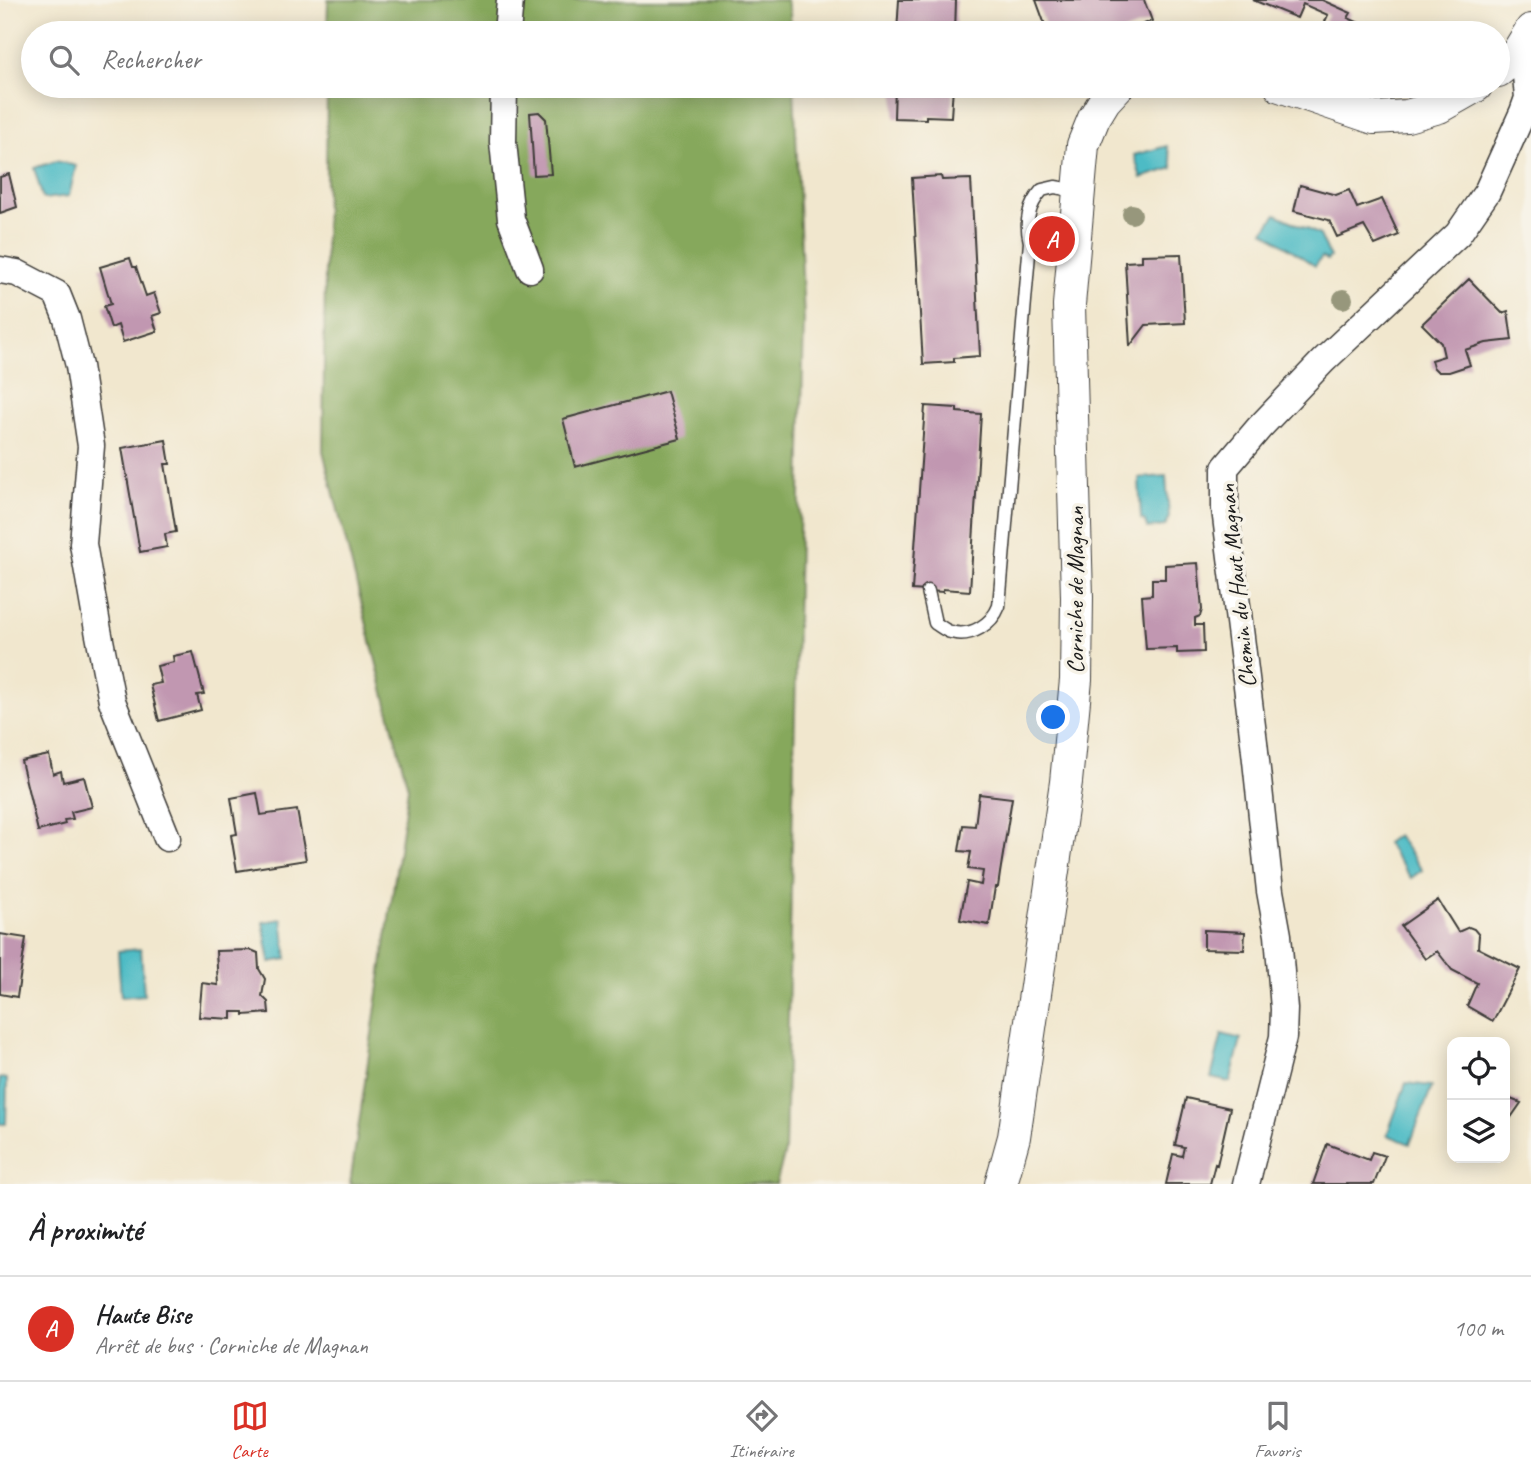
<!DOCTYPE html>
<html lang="fr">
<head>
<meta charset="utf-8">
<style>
	body { margin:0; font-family:Caveat,sans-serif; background:#f2f2f2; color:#202124 }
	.controls { position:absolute; right:21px; bottom:21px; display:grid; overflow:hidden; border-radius:14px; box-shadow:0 4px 18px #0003 }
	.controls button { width:63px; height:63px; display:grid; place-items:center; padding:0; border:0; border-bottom:2px solid #e0e0e0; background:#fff; color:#202124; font:35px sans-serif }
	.you { position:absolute; left:1054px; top:718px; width:24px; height:24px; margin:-18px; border:5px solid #fff; border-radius:50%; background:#1a73e8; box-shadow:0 0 0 10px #1a73e833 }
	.badge { display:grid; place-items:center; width:46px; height:46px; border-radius:50%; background:#d93025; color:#fff; font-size:23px; font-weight:700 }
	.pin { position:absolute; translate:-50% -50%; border:4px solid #fff; box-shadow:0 2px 7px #0006 }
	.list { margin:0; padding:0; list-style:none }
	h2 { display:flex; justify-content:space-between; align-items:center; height:91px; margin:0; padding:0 28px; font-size:30px }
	h2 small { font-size:23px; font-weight:400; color:#757577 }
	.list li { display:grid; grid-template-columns:46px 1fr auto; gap:21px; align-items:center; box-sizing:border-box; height:105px; padding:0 28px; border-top:2px solid #e0e0e0 }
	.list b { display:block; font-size:26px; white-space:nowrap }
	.list p { margin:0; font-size:23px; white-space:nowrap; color:#757577 }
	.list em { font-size:23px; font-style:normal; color:#757577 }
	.icon { flex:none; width:38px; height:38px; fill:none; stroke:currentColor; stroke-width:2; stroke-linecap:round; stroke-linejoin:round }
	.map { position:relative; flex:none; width:1531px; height:1184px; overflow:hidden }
	.search { position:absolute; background:#fff; box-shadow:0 4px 18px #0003; left:21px; right:21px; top:21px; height:77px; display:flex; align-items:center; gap:18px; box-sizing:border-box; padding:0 24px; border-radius:38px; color:#757577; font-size:26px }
	.sheet { height:196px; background:#fff }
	nav { display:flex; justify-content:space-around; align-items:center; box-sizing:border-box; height:98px; border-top:2px solid #e0e0e0; background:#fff; font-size:19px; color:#757577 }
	nav a { display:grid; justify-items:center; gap:4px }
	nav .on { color:#d93025 }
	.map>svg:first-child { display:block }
</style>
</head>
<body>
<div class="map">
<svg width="1531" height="1184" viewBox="0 0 1531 1184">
	<rect width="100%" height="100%" fill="#f7f3e8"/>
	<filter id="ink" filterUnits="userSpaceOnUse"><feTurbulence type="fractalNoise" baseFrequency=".0143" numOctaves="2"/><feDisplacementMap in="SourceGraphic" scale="14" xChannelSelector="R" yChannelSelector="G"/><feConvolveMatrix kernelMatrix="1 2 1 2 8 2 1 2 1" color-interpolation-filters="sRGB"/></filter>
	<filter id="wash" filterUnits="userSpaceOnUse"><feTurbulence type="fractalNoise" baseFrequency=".00686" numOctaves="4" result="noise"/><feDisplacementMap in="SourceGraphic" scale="28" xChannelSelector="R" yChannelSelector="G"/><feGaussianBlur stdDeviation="1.57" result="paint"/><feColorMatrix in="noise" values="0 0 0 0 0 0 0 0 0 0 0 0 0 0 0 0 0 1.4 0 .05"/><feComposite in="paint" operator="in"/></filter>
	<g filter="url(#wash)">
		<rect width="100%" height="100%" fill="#f1e7ce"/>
		<path fill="#86a85c" stroke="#51623c" stroke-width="2" d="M 328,0 L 786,0 L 790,12 L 791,33 L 327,33 Z
			M 327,86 L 794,86 L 804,320 L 785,1152 L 776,1184 L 350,1184 L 408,788 L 323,451 Z"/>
		<path fill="#4dbbc5" stroke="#346c70" stroke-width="2" d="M 1167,146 L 1173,168 L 1141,178 L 1134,155 Z
			M 56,161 L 76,166 L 69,196 L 43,199 L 34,168 Z
			M 1276,214 L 1320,235 L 1330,257 L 1327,260 L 1322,257 L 1315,266 L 1264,231 Z
			M 1166,476 L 1169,517 L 1165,526 L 1147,528 L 1145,521 L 1141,519 L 1139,478 Z
			M 1397,835 L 1422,870 L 1411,878 L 1386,843 Z
			M 282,919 L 287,959 L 270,962 L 263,922 Z
			M 141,949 L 144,995 L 121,997 L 118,951 Z
			M 1222,1034 L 1241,1039 L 1230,1082 L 1211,1078 Z
			M 0,1078 L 7,1079 L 6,1124 L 0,1124 Z
			M 1406,1083 L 1432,1086 L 1410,1144 L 1387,1135 Z"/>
		<g id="blocks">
			<path fill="#c197b1" d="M 899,0 L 956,0 L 955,33 L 897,33 Z
				M 1036,0 L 1144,0 L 1152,21 L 1120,33 L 1048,33 Z
				M 1253,0 L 1322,0 L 1351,13 L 1348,18 L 1375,30 L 1374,33 L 1334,33 L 1322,28 L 1328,15 L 1303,4 L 1297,18 Z
				M 895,86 L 953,86 L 951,117 L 926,116 L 926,119 L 894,118 Z
				M 539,112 L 546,119 L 551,174 L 534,175 L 530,113 Z
				M 9,174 L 17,207 L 0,213 L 0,177 Z
				M 941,176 L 942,180 L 971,179 L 980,356 L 954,358 L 954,362 L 923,364 L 912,178 Z
				M 1300,185 L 1336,195 L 1349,190 L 1357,208 L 1382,199 L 1399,235 L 1375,245 L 1364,226 L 1337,237 L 1329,220 L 1294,211 Z
				M 1181,254 L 1185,323 L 1146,325 L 1130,346 L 1125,262 L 1142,261 L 1142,255 Z
				M 130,258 L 133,267 L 136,267 L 146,296 L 154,293 L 161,313 L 152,316 L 157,331 L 123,342 L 118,325 L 111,328 L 104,306 L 111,304 L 100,267 Z
				M 1469,279 L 1502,313 L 1508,311 L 1512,340 L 1486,343 L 1465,350 L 1470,365 L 1449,372 L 1438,372 L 1433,367 L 1431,360 L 1444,356 L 1441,343 L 1422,324 Z
				M 667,391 L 680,439 L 575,467 L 563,419 Z
				M 925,406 L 957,408 L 957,412 L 981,414 L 970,591 L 943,589 L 943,592 L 912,590 Z
				M 166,440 L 170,464 L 165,464 L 176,532 L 165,534 L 167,547 L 140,552 L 122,448 Z
				M 1198,563 L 1202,610 L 1200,616 L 1195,618 L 1195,625 L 1203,625 L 1204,652 L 1177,653 L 1177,648 L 1146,649 L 1142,596 L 1152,595 L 1152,579 L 1165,579 L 1165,565 Z
				M 193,652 L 204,694 L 197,695 L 201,710 L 159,721 L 150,685 L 161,683 L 157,666 L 174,662 L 173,656 Z
				M 49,755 L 53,774 L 61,771 L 63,782 L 84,777 L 92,807 L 71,812 L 73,819 L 64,820 L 65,824 L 38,831 L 21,761 Z
				M 257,793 L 261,815 L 297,810 L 306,860 L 237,871 L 231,835 L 237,834 L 231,798 Z
				M 979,794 L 1012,798 L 1000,873 L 998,887 L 995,887 L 989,925 L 960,920 L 967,882 L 981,885 L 983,871 L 968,869 L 971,852 L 959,851 L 963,825 L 975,826 Z
				M 1438,900 L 1458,932 L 1469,927 L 1474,929 L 1479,935 L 1478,948 L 1520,969 L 1493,1021 L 1467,1006 L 1477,983 L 1452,970 L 1437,951 L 1425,959 L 1401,926 Z
				M 1204,930 L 1245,932 L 1244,950 L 1204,949 Z
				M 0,934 L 26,938 L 17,997 L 0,994 Z
				M 216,951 L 251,950 L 258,953 L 259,969 L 265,979 L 262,996 L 268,1002 L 269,1013 L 244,1015 L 244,1012 L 232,1012 L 232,1019 L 199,1017 L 202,983 L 218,985 Z
				M 1505,1097 L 1521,1103 L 1505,1126 Z
				M 1186,1098 L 1230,1108 L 1217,1165 L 1215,1164 L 1210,1184 L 1166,1184 L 1173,1154 L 1182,1156 L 1184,1147 L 1175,1145 Z
				M 1327,1144 L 1369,1160 L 1372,1152 L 1385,1156 L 1374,1184 L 1313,1184 Z"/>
		</g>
	</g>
	<g filter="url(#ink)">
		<use href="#blocks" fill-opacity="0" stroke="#3c3a37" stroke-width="2"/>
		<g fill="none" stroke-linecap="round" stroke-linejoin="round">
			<defs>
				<path id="service" d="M 928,591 L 935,623 C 940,626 946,631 951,632 C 971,638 992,624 999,606 L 1030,242 C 1025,222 1028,206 1042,190 L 1055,187 L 1078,191"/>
				<path id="minor" d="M 507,33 L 510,0
					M 504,86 L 503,142 L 511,219 L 530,269
					M 0,270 L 17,273 L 57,294 L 67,319 L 79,366 L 91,446 L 83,544 L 98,630 L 112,701 L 167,838
					M 1246,1184 L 1283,1037 L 1284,1009 L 1278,935 L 1270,891 L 1254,742 L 1225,509 L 1225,468 L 1259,428 L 1323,361 L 1458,234 L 1487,192 L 1523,112 L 1528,98 L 1526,75 L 1514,58"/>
				<path id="tertiary" d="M 1498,71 L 1514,58 L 1531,30
					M 1280,86 L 1374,118 L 1407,116 L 1439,107 L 1476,86
					M 1001,1184 L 1014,1137 L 1066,782 L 1076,680 L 1077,597 L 1069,305 L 1083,145 L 1094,118 L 1105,100 L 1118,86"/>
			</defs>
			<use href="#service" stroke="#3c3a37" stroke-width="15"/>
			<use href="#minor" stroke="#3c3a37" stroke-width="29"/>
			<use href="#tertiary" stroke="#3c3a37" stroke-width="34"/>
			<use href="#service" stroke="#fff" stroke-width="12"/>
			<use href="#minor" stroke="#fff" stroke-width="26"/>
			<use href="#tertiary" stroke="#fff" stroke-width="32"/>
		</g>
		<g fill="#97977b">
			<circle cx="1132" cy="214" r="10"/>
			<circle cx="1343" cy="299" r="10"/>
		</g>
	</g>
	<g text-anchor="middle" stroke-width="7" stroke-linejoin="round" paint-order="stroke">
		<g font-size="24" fill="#1c1c1c" stroke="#f7f3e8">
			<text transform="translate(1237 586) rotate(-96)" y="8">Chemin du Haut Magnan</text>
			<text transform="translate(1075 590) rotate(-90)" y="8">Corniche de Magnan</text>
		</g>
	</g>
</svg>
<div class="controls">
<button><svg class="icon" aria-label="locate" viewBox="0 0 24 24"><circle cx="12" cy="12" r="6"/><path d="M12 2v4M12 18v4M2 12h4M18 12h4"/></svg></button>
<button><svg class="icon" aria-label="layers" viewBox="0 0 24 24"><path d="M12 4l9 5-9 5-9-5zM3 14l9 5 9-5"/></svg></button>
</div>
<div class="you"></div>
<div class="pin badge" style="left:1052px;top:239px">A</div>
<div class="search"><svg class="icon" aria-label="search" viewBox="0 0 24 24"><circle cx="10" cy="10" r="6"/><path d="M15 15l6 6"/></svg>Rechercher</div>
</div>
<section class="sheet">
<h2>À proximité<small></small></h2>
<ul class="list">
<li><span class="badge">A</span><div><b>Haute Bise</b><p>Arrêt de bus · Corniche de Magnan</p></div><em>100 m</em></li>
</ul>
</section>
<nav>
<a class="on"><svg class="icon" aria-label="map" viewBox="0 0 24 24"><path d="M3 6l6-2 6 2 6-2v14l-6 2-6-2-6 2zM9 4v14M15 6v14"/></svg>Carte</a>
<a><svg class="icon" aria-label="directions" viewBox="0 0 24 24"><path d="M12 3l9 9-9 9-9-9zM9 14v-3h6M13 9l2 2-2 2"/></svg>Itinéraire</a>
<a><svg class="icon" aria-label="saved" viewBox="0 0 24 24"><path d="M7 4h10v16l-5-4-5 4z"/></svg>Favoris</a>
</nav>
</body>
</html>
